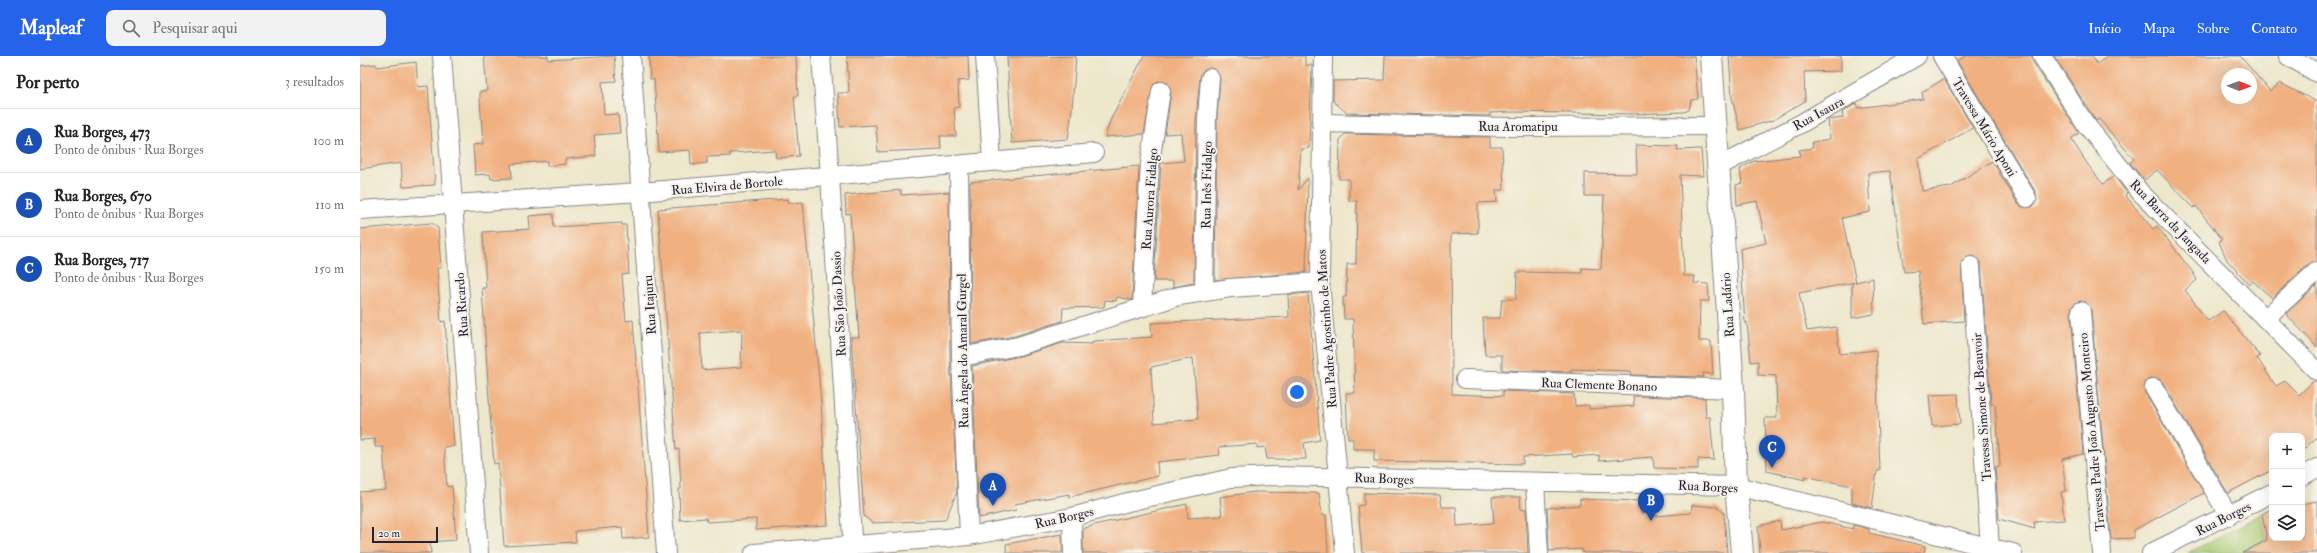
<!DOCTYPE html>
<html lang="pt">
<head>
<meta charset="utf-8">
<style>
	body { margin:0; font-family:"IM FELL Double Pica",serif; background:#f2f2f2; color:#202124 }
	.controls { position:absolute; right:12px; bottom:12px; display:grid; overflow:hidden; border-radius:8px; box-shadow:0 4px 16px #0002 }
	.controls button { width:36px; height:36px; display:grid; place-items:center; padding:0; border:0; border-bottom:1px solid #e0e0e0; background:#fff; color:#202124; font:20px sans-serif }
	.compass { position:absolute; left:1861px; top:12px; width:36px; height:36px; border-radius:50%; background:#fff; box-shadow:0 4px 16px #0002; rotate:91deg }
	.scale { position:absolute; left:12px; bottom:10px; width:66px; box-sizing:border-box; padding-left:4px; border:2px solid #22223b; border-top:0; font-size:11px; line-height:14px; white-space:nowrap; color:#22223b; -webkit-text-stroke:3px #f7f3e8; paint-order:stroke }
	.you { position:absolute; left:937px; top:336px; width:14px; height:14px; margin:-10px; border:3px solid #fff; border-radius:50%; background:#1a73e8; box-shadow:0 0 0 6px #1a73e833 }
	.badge { display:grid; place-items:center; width:26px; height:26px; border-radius:50%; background:#2563eb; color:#fff; font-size:13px; font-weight:700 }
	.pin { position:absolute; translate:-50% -33px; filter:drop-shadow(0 1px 2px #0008) }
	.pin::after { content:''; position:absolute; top:21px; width:14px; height:12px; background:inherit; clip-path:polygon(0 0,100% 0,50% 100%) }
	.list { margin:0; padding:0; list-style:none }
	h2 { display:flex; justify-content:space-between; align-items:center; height:52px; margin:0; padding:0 16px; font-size:17px }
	h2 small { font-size:13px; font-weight:400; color:#757577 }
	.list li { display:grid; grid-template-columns:26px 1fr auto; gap:12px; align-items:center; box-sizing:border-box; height:64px; padding:0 16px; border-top:1px solid #e0e0e0 }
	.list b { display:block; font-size:15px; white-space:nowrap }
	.list p { margin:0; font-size:13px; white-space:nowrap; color:#757577 }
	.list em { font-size:13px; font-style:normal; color:#757577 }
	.icon { flex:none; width:22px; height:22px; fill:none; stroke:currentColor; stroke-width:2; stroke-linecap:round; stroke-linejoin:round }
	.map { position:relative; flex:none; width:1957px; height:497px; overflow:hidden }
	header { display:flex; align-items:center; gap:24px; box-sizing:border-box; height:56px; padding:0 20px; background:#2563eb; color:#fff }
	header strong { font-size:19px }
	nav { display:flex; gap:22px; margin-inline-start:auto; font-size:14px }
	.search { width:280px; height:36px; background:#f2f2f2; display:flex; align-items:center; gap:10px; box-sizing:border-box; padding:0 14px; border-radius:8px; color:#757577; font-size:15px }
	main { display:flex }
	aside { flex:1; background:#fff }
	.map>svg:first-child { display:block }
</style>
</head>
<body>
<header>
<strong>Mapleaf</strong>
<div class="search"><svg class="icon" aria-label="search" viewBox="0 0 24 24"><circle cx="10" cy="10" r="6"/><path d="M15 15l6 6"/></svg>Pesquisar aqui</div>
<nav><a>Início</a><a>Mapa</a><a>Sobre</a><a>Contato</a></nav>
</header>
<main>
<aside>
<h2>Por perto<small>3 resultados</small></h2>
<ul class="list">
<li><span class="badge" style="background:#1a4fb4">A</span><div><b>Rua Borges, 473</b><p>Ponto de ônibus · Rua Borges</p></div><em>100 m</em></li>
<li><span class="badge" style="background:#1a4fb4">B</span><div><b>Rua Borges, 670</b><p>Ponto de ônibus · Rua Borges</p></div><em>110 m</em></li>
<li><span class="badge" style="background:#1a4fb4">C</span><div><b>Rua Borges, 717</b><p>Ponto de ônibus · Rua Borges</p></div><em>150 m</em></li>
</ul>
</aside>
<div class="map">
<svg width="1957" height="497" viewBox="0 0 1957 497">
	<rect width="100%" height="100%" fill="#f7f3e8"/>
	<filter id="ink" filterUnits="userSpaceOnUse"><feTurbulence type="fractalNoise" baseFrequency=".025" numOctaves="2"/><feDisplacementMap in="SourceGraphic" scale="8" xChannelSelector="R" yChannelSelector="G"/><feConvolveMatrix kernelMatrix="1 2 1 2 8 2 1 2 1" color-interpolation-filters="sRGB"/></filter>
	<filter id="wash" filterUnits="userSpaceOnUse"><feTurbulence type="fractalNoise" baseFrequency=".012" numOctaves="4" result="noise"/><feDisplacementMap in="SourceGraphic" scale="16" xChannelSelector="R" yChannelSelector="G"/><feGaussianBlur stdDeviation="0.9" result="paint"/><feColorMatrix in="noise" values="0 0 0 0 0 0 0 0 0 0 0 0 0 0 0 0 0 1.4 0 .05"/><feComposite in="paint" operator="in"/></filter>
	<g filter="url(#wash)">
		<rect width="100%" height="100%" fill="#ede7cb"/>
		<path fill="#a8ca73" stroke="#657657" d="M 1902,458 L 1906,484 L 1881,497 L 1828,497 Z"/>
		<g id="blocks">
			<path fill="#f1b080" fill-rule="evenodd" d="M 124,0 L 188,0 L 188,4 L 254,0 L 256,25 L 242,26 L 244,59 L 258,58 L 260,77 L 234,79 L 236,100 L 205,103 L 205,108 L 187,110 L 187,105 L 151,108 L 152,122 L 131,123 L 130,118 L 115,119 L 113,89 L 123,88 L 120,43 L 120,35 L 127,35 Z
				M 289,0 L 436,0 L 438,40 L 434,40 L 439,100 L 416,102 L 415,94 L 370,97 L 370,100 L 347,101 L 347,107 L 331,109 L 330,94 L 299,96 L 294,23 L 290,23 Z
				M 487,0 L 608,0 L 609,24 L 598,25 L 599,51 L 594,52 L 596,80 L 580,80 L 581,93 L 518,96 L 516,69 L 480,71 L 478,37 L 489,37 Z
				M 716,0 L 712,53 L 708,83 L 652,87 L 647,1 Z
				M 784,0 L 945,0 L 945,9 L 952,9 L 949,92 L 941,93 L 938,134 L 948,122 L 946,216 L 855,224 L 857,62 L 860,23 L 856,14 L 850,12 L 842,16 L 840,21 L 836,62 L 834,227 L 813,231 L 813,225 L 794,225 L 801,107 L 824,105 L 821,77 L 805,78 L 811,37 L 808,27 L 798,25 L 793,29 L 784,78 L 745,81 L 750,65 Z
				M 1025,0 L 1334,0 L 1338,43 L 1331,44 L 1329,54 L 1324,56 L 1274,58 L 1149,56 L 1130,57 L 1130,60 L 987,57 L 973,45 L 973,25 L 1024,24 Z
				M 1369,0 L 1481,0 L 1481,15 L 1444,16 L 1445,45 L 1413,64 L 1380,74 L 1372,42 Z
				M 1606,0 L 1672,0 L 1673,6 L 1719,77 L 1711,83 L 1728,109 L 1743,128 L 1754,120 L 1767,137 L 1765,139 L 1793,173 L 1797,170 L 1834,218 L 1837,224 L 1825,234 L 1848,265 L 1863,255 L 1900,300 L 1897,302 L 1916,330 L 1925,325 L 1939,339 L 1954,325 L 1957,325 L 1957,381 L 1942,395 L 1942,380 L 1912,380 L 1912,414 L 1868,437 L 1803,327 L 1799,323 L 1789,323 L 1785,327 L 1785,337 L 1844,437 L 1774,474 L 1774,482 L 1751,483 L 1731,254 L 1726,246 L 1720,245 L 1712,250 L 1711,256 L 1723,398 L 1702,403 L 1706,435 L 1701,436 L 1704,464 L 1674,466 L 1675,473 L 1639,463 L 1635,411 L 1640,410 L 1639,393 L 1635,348 L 1631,348 L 1621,209 L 1616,201 L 1611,200 L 1601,206 L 1604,265 L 1564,268 L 1558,215 L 1544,216 L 1530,115 L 1508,117 L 1510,156 L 1482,162 L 1496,226 L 1439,237 L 1447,275 L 1476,271 L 1480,298 L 1516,294 L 1520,415 L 1517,415 L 1512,452 L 1492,447 L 1492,430 L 1444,420 L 1445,424 L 1407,415 L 1405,362 L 1417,362 L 1416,320 L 1398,319 L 1398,305 L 1391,306 L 1387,266 L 1385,267 L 1380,193 L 1406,187 L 1397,145 L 1377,149 L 1376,129 L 1382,127 L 1380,113 L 1394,105 L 1440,100 L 1439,94 L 1453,92 L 1452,86 L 1470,83 L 1468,64 L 1483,62 L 1482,56 L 1497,47 L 1498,52 L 1563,43 L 1562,36 L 1584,23 L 1613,72 L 1558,103 L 1562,135 L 1591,131 L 1632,105 L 1658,148 L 1662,151 L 1672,151 L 1676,147 L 1676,137 L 1597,5 Z
				M 1694,0 L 1732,0 L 1737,8 L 1747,0 L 1880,0 L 1910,35 L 1920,27 L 1957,46 L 1957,205 L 1950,207 L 1912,242 L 1893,225 L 1889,228 L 1867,204 L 1859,186 L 1862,183 L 1836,150 L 1834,152 L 1797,114 L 1784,124 L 1770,107 L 1774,103 L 1739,63 L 1736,65 L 1733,60 ZM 1867,18 L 1891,18 L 1891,42 L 1867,42 Z
				M 56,6 L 58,31 L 68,30 L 75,129 L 43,131 L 41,107 L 0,113 L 0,10 L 16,8 L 17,11 Z
				M 985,78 L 1130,81 L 1130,91 L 1142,91 L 1144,134 L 1136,134 L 1137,146 L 1118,147 L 1118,177 L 1091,178 L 1092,338 L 1143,340 L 1143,335 L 1214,338 L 1215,350 L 1229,349 L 1229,353 L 1274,350 L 1273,340 L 1345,342 L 1346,361 L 1350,361 L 1354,404 L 1338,403 L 1338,413 L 1294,412 L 1293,401 L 1239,405 L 1239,399 L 1213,401 L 1212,398 L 1163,401 L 1163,408 L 1014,405 L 1014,393 L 993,393 L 993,383 L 988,383 L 986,337 L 995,337 L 993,263 L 984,263 L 983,241 L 986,241 L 987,208 L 996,208 L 997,145 L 989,145 L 989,123 L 979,123 L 980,84 Z
				M 1276,89 L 1318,90 L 1317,94 L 1341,93 L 1343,120 L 1320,119 L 1324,220 L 1335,220 L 1334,227 L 1348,228 L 1349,245 L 1340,245 L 1339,285 L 1351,285 L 1353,318 L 1343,317 L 1344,321 L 1272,319 L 1271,315 L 1211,313 L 1212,316 L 1142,314 L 1142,299 L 1125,299 L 1123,262 L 1140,262 L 1142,243 L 1156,243 L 1157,216 L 1222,217 L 1222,212 L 1241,213 L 1244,140 L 1225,140 L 1225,117 L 1277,118 Z
				M 779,110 L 772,244 L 757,241 L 756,245 L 745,244 L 744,251 L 703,252 L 702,265 L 655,280 L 611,288 L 610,126 Z
				M 541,134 L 541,139 L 589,136 L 590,301 L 597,436 L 585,464 L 512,467 L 504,460 L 491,281 L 499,281 L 490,157 L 486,158 L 485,139 Z
				M 428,143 L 429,147 L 443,146 L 461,346 L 468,469 L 396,474 L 396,463 L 347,466 L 346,462 L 320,464 L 319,433 L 321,433 L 319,393 L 316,394 L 298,153 ZM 382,274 L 381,311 L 342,314 L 340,277 Z
				M 193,158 L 194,171 L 262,167 L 262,169 L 266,169 L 269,218 L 262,219 L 266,265 L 273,264 L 289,481 L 263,483 L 262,471 L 215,475 L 216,486 L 144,490 L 138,407 L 134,408 L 130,359 L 122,232 L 126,232 L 123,176 L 170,173 L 169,160 Z
				M 72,167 L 78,172 L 81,212 L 77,212 L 81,266 L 85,265 L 94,390 L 84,391 L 87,431 L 92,430 L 96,484 L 70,486 L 71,497 L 0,497 L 0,436 L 26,434 L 23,391 L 15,391 L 15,383 L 0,384 L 0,173 Z
				M 1513,222 L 1514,258 L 1492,262 L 1492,227 Z
				M 1957,229 L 1957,291 L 1926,258 Z
				M 948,237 L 960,384 L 944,387 L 946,403 L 907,403 L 905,391 L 897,392 L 897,388 L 859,391 L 860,399 L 797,406 L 798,420 L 709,441 L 709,438 L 655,448 L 656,454 L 619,462 L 612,310 L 660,300 L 703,287 L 732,288 L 733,285 L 792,281 L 791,267 L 929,261 L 928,239 ZM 833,302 L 838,363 L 794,367 L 791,311 Z
				M 1598,338 L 1600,368 L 1572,370 L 1569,339 Z
				M 894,436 L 959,437 L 962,459 L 966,459 L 968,497 L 723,497 L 723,473 L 734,469 L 827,448 L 828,462 L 862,460 L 860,441 Z
				M 1004,437 L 1080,439 L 1082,451 L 1096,451 L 1097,470 L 1134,467 L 1132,441 L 1160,441 L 1161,454 L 1166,453 L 1168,497 L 1002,497 L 998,450 L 1004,449 Z
				M 1220,443 L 1280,445 L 1281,457 L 1295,457 L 1295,460 L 1331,457 L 1332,449 L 1357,451 L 1364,457 L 1367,497 L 1223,497 L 1222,493 L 1189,495 L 1187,452 L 1220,449 Z
				M 1957,445 L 1957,497 L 1882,497 L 1907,484 L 1902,458 L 1909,454 L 1912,454 L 1912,482 L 1942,482 L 1942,448 Z
				M 1420,465 L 1421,474 L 1462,466 L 1493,473 L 1493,469 L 1509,473 L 1509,477 L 1565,490 L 1564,497 L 1400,497 L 1398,470 Z
				M 702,478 L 702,497 L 647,497 L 646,488 Z"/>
		</g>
	</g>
	<g filter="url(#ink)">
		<use href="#blocks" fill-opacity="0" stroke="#888483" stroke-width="1"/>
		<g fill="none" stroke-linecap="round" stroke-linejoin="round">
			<defs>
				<path id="minor" d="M 82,0 L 119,497
					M 271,0 L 306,497
					M 461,0 L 470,120 L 493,497
					M 625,0 L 632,106
					M 963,0 L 960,226 L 985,497
					M 1582,0 L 1667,142
					M 1682,0 L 1724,66 L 1780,136 L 1957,315
					M 1928,0 L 1957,17
					M 961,67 L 1147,71 L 1355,70
					M 599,109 L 601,301 L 609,480
					M 1357,111 L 1442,67 L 1557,0
					M 0,154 L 280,136 L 734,97
					M 1611,210 L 1630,492
					M 844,236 L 847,62 L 850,22
					M 782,250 L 790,107 L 801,35
					M 1721,255 L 1742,497
					M 1906,262 L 1957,215
					M 601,301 L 658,290 L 819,240 L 870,232 L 960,226
					M 1105,323 L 1373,333
					M 1794,332 L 1869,460
					M 1942,420 L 1957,412
					M 1175,427 L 1179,497
					M 712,461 L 713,497
					M 394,497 L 609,480 L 712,461 L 768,446 L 871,422 L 913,420 L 1376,430 L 1653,497
					M 1791,497 L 1912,437"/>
				<path id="tertiary" d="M 1351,0 L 1373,333 L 1376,430 L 1382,497"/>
			</defs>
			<use href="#minor" stroke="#888483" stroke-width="20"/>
			<use href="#tertiary" stroke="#888483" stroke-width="24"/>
			<use href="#minor" stroke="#fff" stroke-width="18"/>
			<use href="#tertiary" stroke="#fff" stroke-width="22"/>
		</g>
	</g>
	<g text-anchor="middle" stroke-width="4" stroke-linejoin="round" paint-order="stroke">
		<g font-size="13" fill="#22223b" stroke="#f7f3e8">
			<text transform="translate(1458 57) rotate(-29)" y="5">Rua Isaura</text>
			<text x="1158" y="75">Rua Aromatipu</text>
			<text transform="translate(1625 71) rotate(59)" y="5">Travessa Mário Aponi</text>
			<text transform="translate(367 129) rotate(-5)" y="5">Rua Elvira de Bortole</text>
			<text transform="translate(846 129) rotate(-89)" y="5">Rua Inês Fidalgo</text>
			<text transform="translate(789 143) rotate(-86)" y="5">Rua Aurora Fidalgo</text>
			<text transform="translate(1811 165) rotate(46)" y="5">Rua Barra da Jangada</text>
			<text transform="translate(478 248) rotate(-93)" y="5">Rua São João Dassio</text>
			<text transform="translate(101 249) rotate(-94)" y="5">Rua Ricardo</text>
			<text transform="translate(289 249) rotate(-94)" y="5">Rua Itajuru</text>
			<text transform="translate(1367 249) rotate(-94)" y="5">Rua Ladário</text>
			<text transform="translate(966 273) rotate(-94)" y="5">Rua Padre Agostinho de Matos</text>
			<text transform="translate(602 295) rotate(-91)" y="5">Rua Ângela do Amaral Gurgel</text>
			<text transform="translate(1239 328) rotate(2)" y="5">Rua Clemente Bonano</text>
			<text transform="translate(1621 351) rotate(-94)" y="5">Travessa Simone de Beauvoir</text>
			<text transform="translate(1731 376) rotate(-95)" y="5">Travessa Padre João Augusto Monteiro</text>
			<text transform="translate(1024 422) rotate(2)" y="5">Rua Borges</text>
			<text transform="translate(1348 430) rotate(3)" y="5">Rua Borges</text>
			<text transform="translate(704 461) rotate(-13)" y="5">Rua Borges</text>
			<text transform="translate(1863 462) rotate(-27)" y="5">Rua Borges</text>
		</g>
	</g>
</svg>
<div class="controls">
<button>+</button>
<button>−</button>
<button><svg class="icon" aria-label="layers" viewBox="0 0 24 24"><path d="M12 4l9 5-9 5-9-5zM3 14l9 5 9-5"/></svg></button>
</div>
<svg class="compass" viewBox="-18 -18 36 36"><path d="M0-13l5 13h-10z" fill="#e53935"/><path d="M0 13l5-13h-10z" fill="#757577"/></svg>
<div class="scale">20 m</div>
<div class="you"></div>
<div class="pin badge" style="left:633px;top:450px;background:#1a4fb4">A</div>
<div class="pin badge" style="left:1291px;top:465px;background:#1a4fb4">B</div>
<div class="pin badge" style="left:1412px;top:412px;background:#1a4fb4">C</div>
</div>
</main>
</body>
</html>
